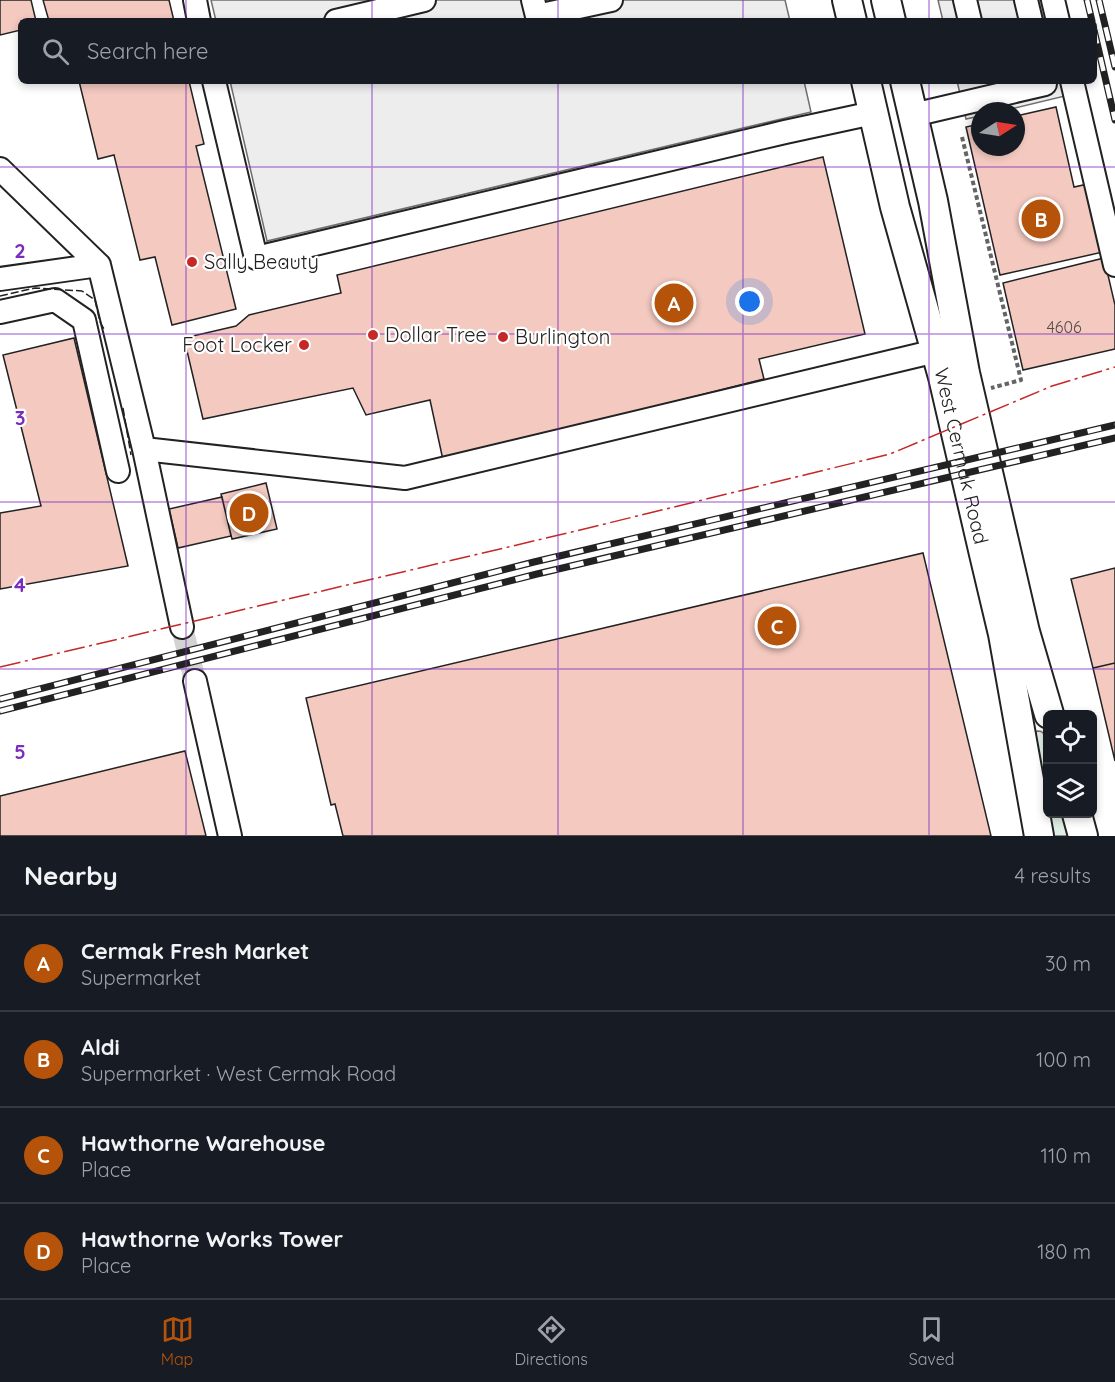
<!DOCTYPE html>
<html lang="en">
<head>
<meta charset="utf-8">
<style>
	body { margin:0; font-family:Quicksand,sans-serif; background:#242831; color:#f1f3f6 }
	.controls { position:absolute; right:18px; bottom:18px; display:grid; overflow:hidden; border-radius:9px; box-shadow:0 3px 9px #0003 }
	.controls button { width:54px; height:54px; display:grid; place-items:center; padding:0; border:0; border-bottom:2px solid #363941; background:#171b24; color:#f1f3f6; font:30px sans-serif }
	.compass { position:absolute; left:971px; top:102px; width:54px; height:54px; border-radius:50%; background:#171b24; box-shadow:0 3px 9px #0003; rotate:78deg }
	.you { position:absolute; left:750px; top:302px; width:21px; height:21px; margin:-15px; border:4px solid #fff; border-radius:50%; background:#1a73e8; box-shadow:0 0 0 9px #1a73e833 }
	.badge { display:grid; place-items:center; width:39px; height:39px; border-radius:50%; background:#b45309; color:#fff; font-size:20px; font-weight:700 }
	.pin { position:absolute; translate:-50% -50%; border:3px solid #fff; box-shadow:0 2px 6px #0006 }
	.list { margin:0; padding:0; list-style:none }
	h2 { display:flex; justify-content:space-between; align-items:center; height:78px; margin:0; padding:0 24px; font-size:26px }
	h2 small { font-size:20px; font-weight:400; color:#9ea1a6 }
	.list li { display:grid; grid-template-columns:39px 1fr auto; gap:18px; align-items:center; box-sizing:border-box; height:96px; padding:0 24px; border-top:2px solid #363941 }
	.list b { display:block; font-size:22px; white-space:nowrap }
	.list p { margin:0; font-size:20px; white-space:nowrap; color:#9ea1a6 }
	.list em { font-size:20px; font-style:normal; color:#9ea1a6 }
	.icon { flex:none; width:33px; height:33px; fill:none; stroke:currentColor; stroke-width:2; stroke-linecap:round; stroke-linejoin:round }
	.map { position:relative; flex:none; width:1115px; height:836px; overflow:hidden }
	.search { position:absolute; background:#171b24; box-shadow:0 3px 9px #0003; left:18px; right:18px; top:18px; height:66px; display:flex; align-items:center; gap:15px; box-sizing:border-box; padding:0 21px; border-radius:9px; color:#9ea1a6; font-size:22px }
	.sheet { height:462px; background:#171b24 }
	nav { display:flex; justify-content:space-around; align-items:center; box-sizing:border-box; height:84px; border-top:2px solid #363941; background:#171b24; font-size:16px; color:#9ea1a6 }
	nav a { display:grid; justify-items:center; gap:3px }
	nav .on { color:#b45309 }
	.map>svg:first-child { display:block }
</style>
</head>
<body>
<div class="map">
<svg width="1115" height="836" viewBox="0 0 1115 836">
	<rect width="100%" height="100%" fill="#fff"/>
	<path fill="#e0efe3" stroke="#6f6f6f" stroke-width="1.5" d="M 1037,731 C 1039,731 1041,731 1042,732 C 1051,739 1047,800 1048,814 L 1066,814 L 1072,836 L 1052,836 L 1033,737 Z"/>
	<path fill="#ededed" stroke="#6f6f6f" stroke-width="1.5" d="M 211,0 L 785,0 L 790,21 L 216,21 Z
		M 938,0 L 1042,0 L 1047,21 L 943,21 Z
		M 230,81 L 804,81 L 811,112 L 267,241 Z
		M 957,81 L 1062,81 L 1065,96 L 1002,111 L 980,111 L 980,116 L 966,119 Z"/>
	<path fill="#f3c9c0" stroke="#222" stroke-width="1.5" d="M 0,0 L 31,0 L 36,21 L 21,21 L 21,30 L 0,35 Z
		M 43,0 L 169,0 L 174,21 L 64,21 L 64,19 L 49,21 Z
		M 79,81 L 189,81 L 204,144 L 196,146 L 236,309 L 172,325 L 155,257 L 140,260 L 114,155 L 98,159 Z
		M 1056,107 L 1074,187 L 1088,184 L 1103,252 L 1000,275 L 966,127 L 980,124 L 980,147 L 1016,147 L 1016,116 Z
		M 823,157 L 865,334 L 759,359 L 764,379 L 443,460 L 430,400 L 366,415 L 353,388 L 203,419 L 184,338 L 236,326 L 249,315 L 341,293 L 337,275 Z
		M 1104,258 L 1115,305 L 1115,349 L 1023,370 L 1003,283 Z
		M 74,338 L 128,566 L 0,589 L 0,513 L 41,506 L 3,355 Z
		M 266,483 L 277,529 L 232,539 L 221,494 Z
		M 222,497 L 231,536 L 178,548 L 169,509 Z
		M 923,553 L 991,836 L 343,836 L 335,804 L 331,805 L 306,698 Z
		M 1115,568 L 1115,663 L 1093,668 L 1071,579 Z
		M 1115,663 L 1115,761 L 1093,668 Z
		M 185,751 L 206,836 L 0,836 L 0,796 Z"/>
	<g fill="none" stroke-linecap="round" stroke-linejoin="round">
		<path stroke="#d3d3d3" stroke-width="22" stroke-dasharray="22 11" stroke-linecap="butt" d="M 182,627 L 195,681"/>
		<defs>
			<path id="minor" d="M 195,0 L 199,21
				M 533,0 L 537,16 L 611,0
				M 965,0 L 970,21
				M 1026,0 L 1031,21
				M 1053,0 L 1058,21
				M 336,21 L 424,0
				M 214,81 L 256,258 L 785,132 L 873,113
				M 1072,81 L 1115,265
				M 913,115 L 1045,84 L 1045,81
				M 0,169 L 99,265 L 144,449 L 405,478 L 936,351
				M 0,279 L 99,265
				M 0,312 L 55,300 L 84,320 L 118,471
				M 144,449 L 182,627
				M 195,681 L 230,836"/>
			<g id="major">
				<path d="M 847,0 L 852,21"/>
				<path d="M 886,0 L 891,21"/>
				<path id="s1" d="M 866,81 L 895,207 L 943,377 L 984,554 L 1003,634 L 1039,836"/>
				<path d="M 905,81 L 933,201 L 965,373 L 1025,632 L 1049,714"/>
				<path d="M 1077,814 L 1083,836"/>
			</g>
		</defs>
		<use href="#minor" stroke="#222" stroke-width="26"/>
		<use href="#major" stroke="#222" stroke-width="32"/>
		<path stroke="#646464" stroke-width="4" stroke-dasharray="4.5 3" stroke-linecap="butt" d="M 962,137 L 1021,380 L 991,388"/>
		<use href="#minor" stroke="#fff" stroke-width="22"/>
		<use href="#major" stroke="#fff" stroke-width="28"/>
		<defs>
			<path id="rail" d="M 1087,0 L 1092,21
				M 1099,0 L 1115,67
				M 1094,30 L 1115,120
				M 0,699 L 534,562 L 1115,425
				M 0,711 L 537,574 L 1115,438"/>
		</defs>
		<use href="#rail" stroke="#222" stroke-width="7"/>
		<use href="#rail" stroke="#fff" stroke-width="4.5" stroke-dasharray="14" stroke-linecap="butt"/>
		<path stroke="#222" stroke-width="1.5" stroke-dasharray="8 3" stroke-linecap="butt" d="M 0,296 L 35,288 L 82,291 L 95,300 L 100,322 L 104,329
			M 123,408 L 131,455"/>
		<path stroke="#c62828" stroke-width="1.5" stroke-dasharray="21 4.5 3 4.5" stroke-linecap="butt" d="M 0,667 L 576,531 L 890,454 L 1052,386 L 1115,367"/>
	</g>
	<path fill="none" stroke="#7b2cbf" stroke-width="1.5" stroke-opacity="0.55" d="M 186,0 L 186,21M 372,0 L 372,21M 558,0 L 558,21M 743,0 L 743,21M 929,0 L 929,21M 186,81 L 186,836M 372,81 L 372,836M 558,81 L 558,836M 743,81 L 743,836M 929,81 L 929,836M 0,167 L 1115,167M 0,334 L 1115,334M 0,502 L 1115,502M 0,669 L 1115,669"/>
	<g fill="#c62828" stroke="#fff" stroke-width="2">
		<circle cx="192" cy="262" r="6"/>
		<circle cx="373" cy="335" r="6"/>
		<circle cx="503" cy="337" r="6"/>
		<circle cx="304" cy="345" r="6"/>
	</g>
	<g text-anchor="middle" stroke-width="4.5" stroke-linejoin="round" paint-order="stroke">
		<g font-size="16" fill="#564c4a">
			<text x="1064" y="333">4606</text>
		</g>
		<g font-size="20" fill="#222" stroke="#fff" text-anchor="start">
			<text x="204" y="269">Sally Beauty</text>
			<text x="385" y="342">Dollar Tree</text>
			<text x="515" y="344">Burlington</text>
			<text x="292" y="352" text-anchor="end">Foot Locker</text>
		</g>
		<g font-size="20" fill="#222" stroke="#fff">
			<text dy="7" stroke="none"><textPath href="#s1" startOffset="387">West Cermak Road</textPath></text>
		</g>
	</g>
	<g font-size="20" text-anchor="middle" font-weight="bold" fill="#7b2cbf" stroke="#fff" stroke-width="4.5" stroke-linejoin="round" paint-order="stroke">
		<text x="20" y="258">2</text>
		<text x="20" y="425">3</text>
		<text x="20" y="592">4</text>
		<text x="20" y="759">5</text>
	</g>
</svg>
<div class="controls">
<button><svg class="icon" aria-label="locate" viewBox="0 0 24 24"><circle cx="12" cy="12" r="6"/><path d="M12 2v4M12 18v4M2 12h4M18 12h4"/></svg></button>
<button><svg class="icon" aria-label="layers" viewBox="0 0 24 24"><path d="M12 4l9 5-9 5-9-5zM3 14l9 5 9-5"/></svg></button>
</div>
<svg class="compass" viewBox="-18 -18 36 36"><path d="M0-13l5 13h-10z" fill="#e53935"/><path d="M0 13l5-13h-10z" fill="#9ea1a6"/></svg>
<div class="you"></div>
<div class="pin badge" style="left:674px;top:303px">A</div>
<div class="pin badge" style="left:1041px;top:219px">B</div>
<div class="pin badge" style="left:777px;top:626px">C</div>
<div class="pin badge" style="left:249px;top:513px">D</div>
<div class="search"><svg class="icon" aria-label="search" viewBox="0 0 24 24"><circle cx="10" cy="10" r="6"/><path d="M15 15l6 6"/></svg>Search here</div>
</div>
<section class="sheet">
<h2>Nearby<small>4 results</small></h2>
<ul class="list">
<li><span class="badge">A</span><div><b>Cermak Fresh Market</b><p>Supermarket</p></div><em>30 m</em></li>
<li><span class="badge">B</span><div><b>Aldi</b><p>Supermarket · West Cermak Road</p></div><em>100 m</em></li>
<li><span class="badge">C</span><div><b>Hawthorne Warehouse</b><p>Place</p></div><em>110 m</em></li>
<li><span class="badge">D</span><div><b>Hawthorne Works Tower</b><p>Place</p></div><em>180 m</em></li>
</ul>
</section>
<nav>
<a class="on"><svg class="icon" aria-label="map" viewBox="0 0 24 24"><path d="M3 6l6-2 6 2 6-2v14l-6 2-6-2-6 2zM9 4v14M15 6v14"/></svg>Map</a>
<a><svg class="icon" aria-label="directions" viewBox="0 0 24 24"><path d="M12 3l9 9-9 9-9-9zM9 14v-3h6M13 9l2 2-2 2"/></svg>Directions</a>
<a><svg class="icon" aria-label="saved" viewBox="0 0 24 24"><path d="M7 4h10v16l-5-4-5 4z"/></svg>Saved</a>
</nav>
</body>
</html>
